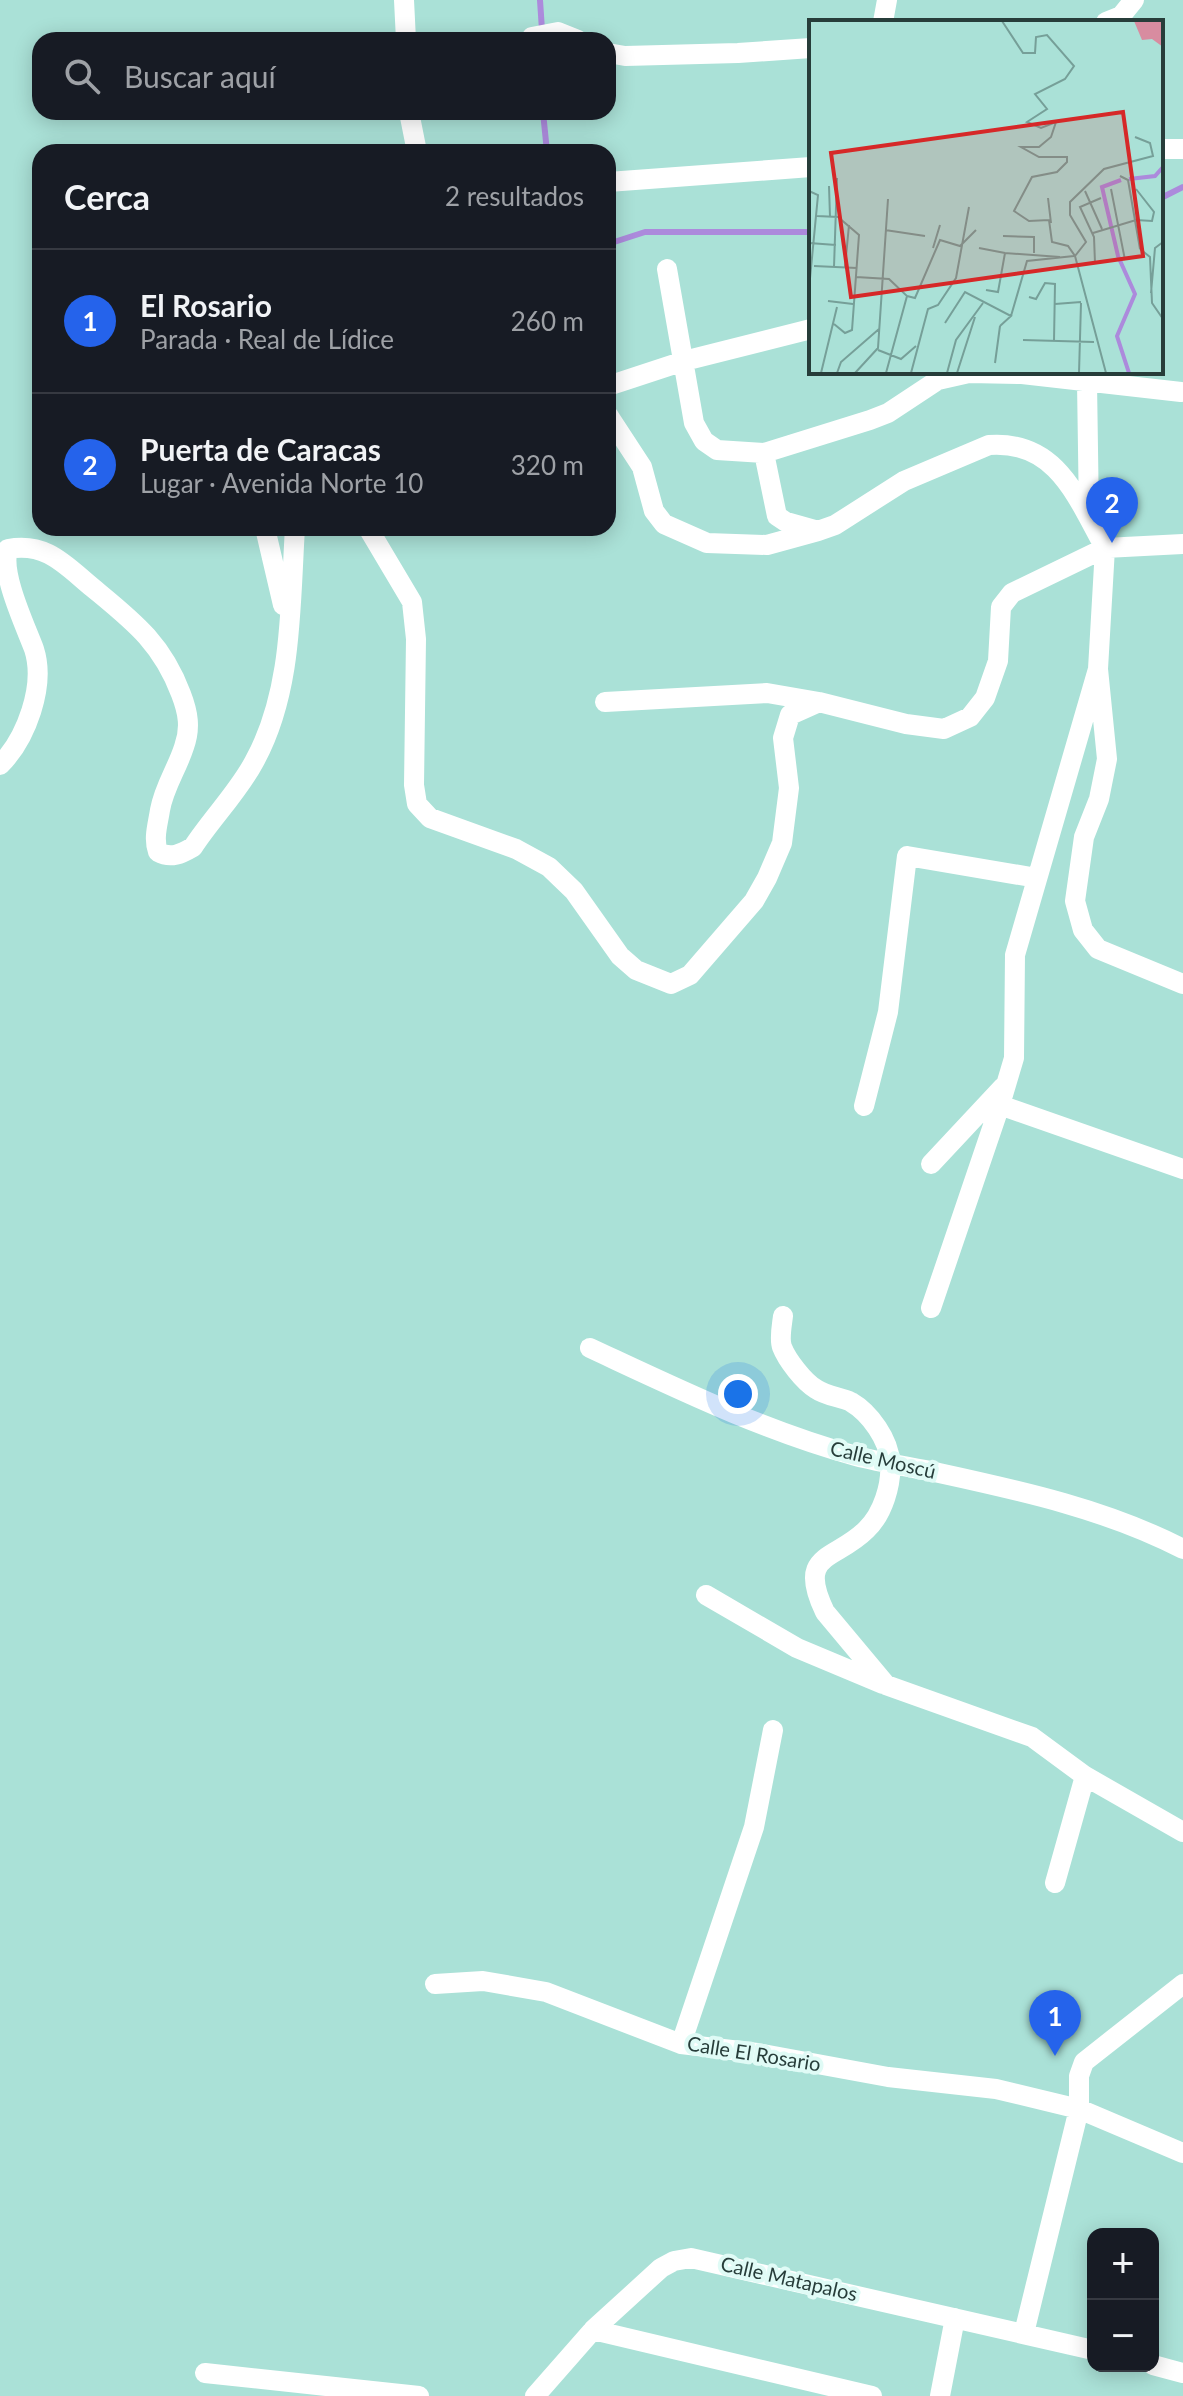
<!DOCTYPE html>
<html lang="es">
<head>
<meta charset="utf-8">
<style>
	body { margin:0; font-family:Lato,sans-serif; background:#20242c; color:#f1f3f6 }
	.controls { position:absolute; right:24px; bottom:24px; display:grid; overflow:hidden; border-radius:16px; box-shadow:0 4px 20px #0003 }
	.controls button { width:72px; height:72px; display:grid; place-items:center; padding:0; border:0; border-bottom:2px solid #363941; background:#171b24; color:#f1f3f6; font:40px sans-serif }
	.you { position:absolute; left:738px; top:1394px; width:28px; height:28px; margin:-20px; border:6px solid #fff; border-radius:50%; background:#1a73e8; box-shadow:0 0 0 12px #1a73e833 }
	.badge { display:grid; place-items:center; width:52px; height:52px; border-radius:50%; background:#2563eb; color:#fff; font-size:26px; font-weight:700 }
	.pin { position:absolute; translate:-50% -66px; filter:drop-shadow(0 2px 4px #0008) }
	.pin::after { content:''; position:absolute; top:42px; width:28px; height:24px; background:inherit; clip-path:polygon(0 0,100% 0,50% 100%) }
	.list { margin:0; padding:0; list-style:none }
	h2 { display:flex; justify-content:space-between; align-items:center; height:104px; margin:0; padding:0 32px; font-size:34px }
	h2 small { font-size:26px; font-weight:400; color:#9ea1a6 }
	.list li { display:grid; grid-template-columns:52px 1fr auto; gap:24px; align-items:center; box-sizing:border-box; height:144px; padding:0 32px; border-top:2px solid #363941 }
	.list b { display:block; font-size:30px; white-space:nowrap }
	.list p { margin:0; font-size:26px; white-space:nowrap; color:#9ea1a6 }
	.list em { font-size:26px; font-style:normal; color:#9ea1a6 }
	.icon { flex:none; width:44px; height:44px; fill:none; stroke:currentColor; stroke-width:2; stroke-linecap:round; stroke-linejoin:round }
	.map { position:relative; flex:none; width:1183px; height:2396px; overflow:hidden }
	.search { position:absolute; background:#171b24; box-shadow:0 4px 20px #0003; left:32px; top:32px; width:584px; height:88px; display:flex; align-items:center; gap:20px; box-sizing:border-box; padding:0 28px; border-radius:24px; color:#9ea1a6; font-size:30px }
	.panel { position:absolute; background:#171b24; box-shadow:0 4px 20px #0003; left:32px; top:144px; width:584px; height:392px; border-radius:24px }
	.map>svg:first-child { display:block }
</style>
</head>
<body>
<div class="map">
<svg width="1183" height="2396" viewBox="0 0 1183 2396">
	<rect width="100%" height="100%" fill="#aae1d7"/>
	<g fill="none" stroke-linecap="round" stroke-linejoin="round">
		<path stroke="#ac8adc" stroke-width="6" d="M 540,0 L 542,30
			M 543,112 L 547,152
			M 1161,198 L 1183,187
			M 608,244 L 645,232 L 811,232"/>
		<path stroke="#fff" stroke-width="20" d="M 404,0 L 406,40
			M 883,22 L 887,0
			M 1106,22 L 1121,16 L 1134,0
			M 531,40 L 532,37 L 558,32 L 578,40
			M 608,53 L 625,56 L 738,53 L 811,48
			M 409,112 L 417,152
			M 1161,149 L 1183,149
			M 608,182 L 811,167
			M 667,269 L 694,423 L 704,441 L 717,450 L 764,453 L 870,420 L 888,413 L 938,380 L 969,373 L 1022,374 L 1181,392
			M 1087,382 L 1089,516
			M 608,386 L 684,361 L 811,329
			M 608,415 L 642,467 L 654,511 L 664,524 L 707,543 L 767,545 L 818,531 L 835,525 L 904,481 L 989,445 C 1057,440 1077,498 1105,548
			M 764,453 L 777,516 L 786,522 L 818,531
			M 265,528 L 283,605
			M 368,528 L 412,602 L 416,639 L 414,785 L 417,804 L 430,818 L 516,849 L 549,867 L 574,891 L 620,956 L 636,970 L 671,984 L 690,975 L 754,901 L 767,878 L 782,843 L 789,788 L 783,738 L 790,715 L 819,702 L 906,724 L 944,729 L 970,717 L 985,698 L 998,661 L 1001,607 L 1012,593 L 1105,548 L 1183,544
			M 1105,548 L 1098,669 L 1107,759 L 1099,799 L 1084,837 L 1075,901 L 1083,930 L 1098,949 L 1183,984
			M 1098,669 L 1015,955 L 1014,1058 L 1000,1105 L 1183,1169
			M 605,702 L 767,693 L 819,702
			M 0,765 C 26,739 46,686 34,649 C 25,625 0,573 8,549 C 47,542 65,565 93,588 C 133,621 162,643 181,694 C 188,712 191,728 184,747 C 177,769 164,787 160,810 C 158,824 153,838 158,852 C 171,859 181,854 193,847 C 212,818 238,792 254,762 C 293,692 290,605 295,528
			M 864,1106 L 888,1012 L 907,856 L 1037,878
			M 931,1164 L 1003,1087
			M 931,1308 L 1000,1105
			M 783,1316 C 782,1325 779,1339 782,1347 C 787,1360 804,1382 816,1389 C 826,1396 840,1397 851,1402 C 870,1413 889,1440 890,1462 C 892,1484 883,1514 866,1530 C 835,1561 796,1552 825,1612 L 886,1685 L 1032,1737 L 1085,1776 L 1183,1832
			M 590,1348 C 676,1388 764,1431 856,1456 C 883,1463 911,1467 939,1473 C 1022,1491 1108,1510 1183,1549
			M 706,1595 L 797,1648 L 883,1684
			M 1055,1883 L 1085,1776
			M 435,1984 L 483,1981 L 546,1992 L 681,2044 L 757,2053 L 888,2077 L 996,2089 L 1079,2109 L 1183,2153
			M 681,2044 L 754,1827 L 773,1730
			M 593,2330 L 872,2396
			M 1024,2333 L 1079,2109 L 1079,2076 L 1084,2062 L 1183,1984
			M 1153,2365 L 1183,2373
			M 205,2373 L 419,2396
			M 535,2396 L 593,2330 L 661,2268 L 674,2261 L 691,2258 L 1093,2350
			M 940,2396 L 955,2318"/>
	</g>
	<g text-anchor="middle" stroke-width="8" stroke-linejoin="round" paint-order="stroke">
		<g font-size="20" fill="#273d3a" stroke="#e0fbf6">
			<text transform="translate(883 1460) rotate(13)" y="7">Calle Moscú</text>
			<text transform="translate(754 2054) rotate(9)" y="7">Calle El Rosario</text>
			<text transform="translate(789 2279) rotate(13)" y="7">Calle Matapalos</text>
		</g>
	</g>
	<g transform="translate(809 20)">
		<rect width="354" height="354" fill="#aae1d7"/>
		<path d="M 325,1 L 354,1 L 354,27 L 343,19 L 333,20 Z" fill="#d88ca0"/>
		<path fill="none" stroke="#ac8adc" stroke-width="4" d="M 320,159 L 346,156 L 354,147M 312,160 L 293,167 L 309,236 L 326,274 L 308,316 L 320,353"/>
		<path fill="none" stroke="#769f98" stroke-width="2" d="M 193,1 L 214,33 L 226,33 L 227,17 L 238,15 L 265,46 L 256,59 L 226,74 L 238,89 L 218,102 L 232,108 L 247,102 L 242,117 L 230,127 L 212,127 L 230,137 L 258,137 L 258,142 L 248,152 L 223,157 L 205,191 L 220,201 L 240,200 L 243,222 L 259,226 L 266,236 L 297,353M 311,156 L 319,160 L 331,229M 20,166 L 21,197M 302,169 L 316,240M 0,171 L 9,175 L 0,269M 276,171 L 293,209M 239,178 L 242,203M 8,196 L 29,197 L 50,215 L 43,310 L 36,313 L 25,304M 76,210 L 116,216M 284,213 L 327,200 L 343,201 L 345,192 L 327,169M 194,216 L 225,217 L 225,233M 0,223 L 27,225M 124,228 L 131,205M 170,228 L 196,233M 331,229 L 341,237 L 343,283 L 354,299M 266,236 L 277,222 L 261,195 L 261,182 L 295,149 L 344,136 L 341,123 L 326,117M 286,243 L 285,217 L 271,187 L 292,178M 5,246 L 48,248M 25,247 L 28,158M 36,247 L 40,205M 47,257 L 80,259 L 98,276 L 77,353M 177,270 L 189,272 L 196,233 L 251,237M 342,273 L 346,228 L 354,222M 98,276 L 106,278 L 131,220 L 151,226 L 167,210M 220,277 L 227,279 L 236,263 L 246,264 L 245,321M 19,281 L 44,284M 246,284 L 272,282M 202,296 L 218,241 L 265,236M 136,303 L 156,272 L 202,296 L 191,306M 214,320 L 285,322M 69,330 L 92,339 L 107,326M 186,343 L 191,306M 12,353 L 28,287M 28,353 L 32,342 L 70,309M 46,353 L 69,328 L 79,179M 102,353 L 119,289 L 129,285 L 147,258 L 160,187M 138,353 L 147,320 L 174,283M 148,353 L 166,297M 270,353 L 272,283"/>
		<path fill="#d62828" fill-opacity="0.15" stroke="#d62828" stroke-width="4" d="M 314,92 L 334,236 L 42,277 L 22,133 Z"/>
		<rect width="354" height="354" fill="none" stroke="#273d3a" stroke-width="4"/>
	</g>
</svg>
<div class="controls">
<button>+</button>
<button>−</button>
</div>
<div class="you"></div>
<div class="pin badge" style="left:1055px;top:2056px">1</div>
<div class="pin badge" style="left:1112px;top:543px">2</div>
<div class="search"><svg class="icon" aria-label="search" viewBox="0 0 24 24"><circle cx="10" cy="10" r="6"/><path d="M15 15l6 6"/></svg>Buscar aquí</div>
<section class="panel">
<h2>Cerca<small>2 resultados</small></h2>
<ul class="list">
<li><span class="badge">1</span><div><b>El Rosario</b><p>Parada · Real de Lídice</p></div><em>260 m</em></li>
<li><span class="badge">2</span><div><b>Puerta de Caracas</b><p>Lugar · Avenida Norte 10</p></div><em>320 m</em></li>
</ul>
</section>
</div>
</body>
</html>
